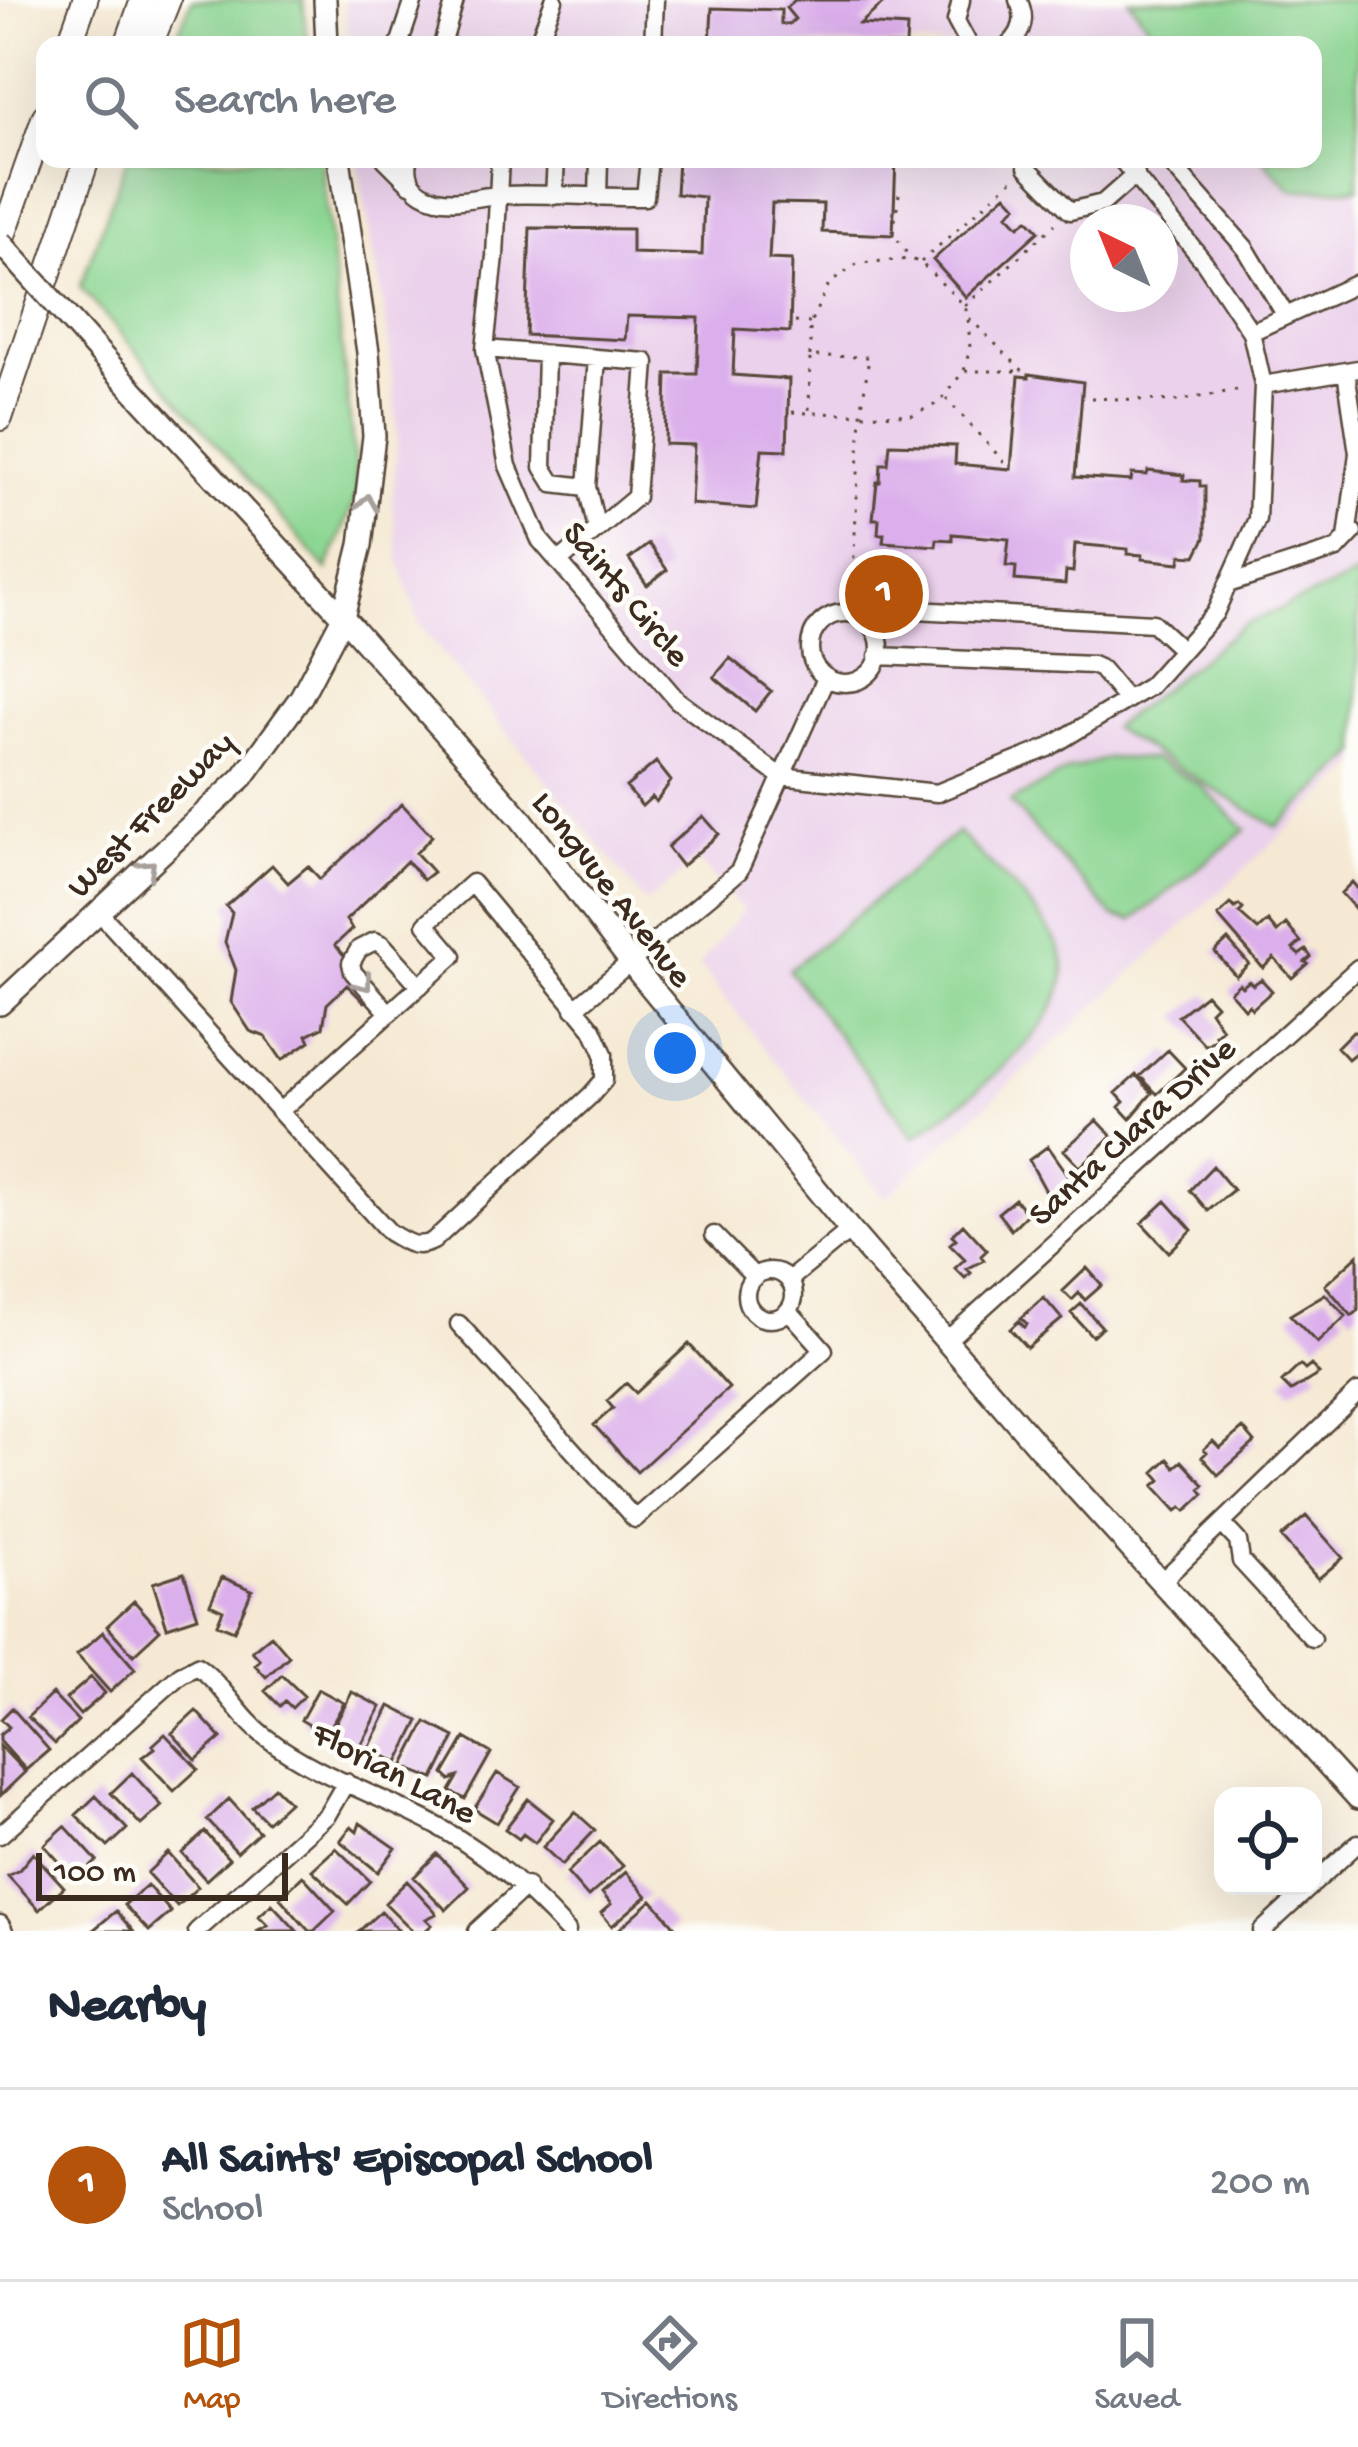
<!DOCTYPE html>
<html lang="en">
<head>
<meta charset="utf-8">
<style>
	body { margin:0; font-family:"Gochi Hand",sans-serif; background:#f6f6f7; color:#1f2937 }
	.controls { position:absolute; right:36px; bottom:36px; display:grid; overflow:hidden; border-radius:24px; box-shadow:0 12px 48px #0002 }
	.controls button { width:108px; height:108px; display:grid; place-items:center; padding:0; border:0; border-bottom:3px solid #e0e1e3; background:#fff; color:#1f2937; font:60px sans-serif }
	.compass { position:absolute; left:1070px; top:204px; width:108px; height:108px; border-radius:50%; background:#fff; box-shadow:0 12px 48px #0002; rotate:317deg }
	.scale { position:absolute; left:36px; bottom:30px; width:252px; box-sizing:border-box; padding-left:12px; border:6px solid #3b2a1e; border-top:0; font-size:33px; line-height:42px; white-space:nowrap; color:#3b2a1e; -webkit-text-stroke:9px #fdfcf7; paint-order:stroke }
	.you { position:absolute; left:675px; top:1053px; width:42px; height:42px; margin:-30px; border:9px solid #fff; border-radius:50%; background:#1a73e8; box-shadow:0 0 0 18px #1a73e833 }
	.badge { display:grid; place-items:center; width:78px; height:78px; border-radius:50%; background:#b45309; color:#fff; font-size:39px; font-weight:700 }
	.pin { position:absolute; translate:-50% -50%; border:6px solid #fff; box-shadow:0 3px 12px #0006 }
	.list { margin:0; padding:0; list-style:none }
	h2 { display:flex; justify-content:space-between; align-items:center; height:156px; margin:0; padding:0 48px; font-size:51px }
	h2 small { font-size:39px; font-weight:400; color:#747a83 }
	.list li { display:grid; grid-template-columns:78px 1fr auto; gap:36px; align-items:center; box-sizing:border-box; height:192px; padding:0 48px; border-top:3px solid #e0e1e3 }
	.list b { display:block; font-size:45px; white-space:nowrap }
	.list p { margin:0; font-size:39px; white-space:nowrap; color:#747a83 }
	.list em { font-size:39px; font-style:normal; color:#747a83 }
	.icon { flex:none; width:66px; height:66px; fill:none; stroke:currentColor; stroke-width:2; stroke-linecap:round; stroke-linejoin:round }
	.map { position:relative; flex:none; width:1358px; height:1931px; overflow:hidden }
	.search { position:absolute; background:#fff; box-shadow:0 12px 48px #0002; left:36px; right:36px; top:36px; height:132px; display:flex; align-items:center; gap:30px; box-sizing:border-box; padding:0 42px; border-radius:24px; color:#747a83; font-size:45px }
	.sheet { height:348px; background:#fff }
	nav { display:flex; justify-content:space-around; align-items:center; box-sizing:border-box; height:168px; border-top:3px solid #e0e1e3; background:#fff; font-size:33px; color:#747a83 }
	nav a { display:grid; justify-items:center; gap:6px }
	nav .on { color:#b45309 }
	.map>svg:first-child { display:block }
</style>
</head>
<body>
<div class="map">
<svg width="1358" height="1931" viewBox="0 0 1358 1931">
	<rect width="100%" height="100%" fill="#fdfcf7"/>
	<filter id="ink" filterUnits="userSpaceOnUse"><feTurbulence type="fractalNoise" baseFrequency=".00833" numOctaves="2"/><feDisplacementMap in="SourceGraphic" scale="24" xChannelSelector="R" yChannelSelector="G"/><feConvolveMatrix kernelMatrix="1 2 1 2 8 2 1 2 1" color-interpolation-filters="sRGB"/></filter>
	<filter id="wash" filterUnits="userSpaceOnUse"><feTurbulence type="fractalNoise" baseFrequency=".004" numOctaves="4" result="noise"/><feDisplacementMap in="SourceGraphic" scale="48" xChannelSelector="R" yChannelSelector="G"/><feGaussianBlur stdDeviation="2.7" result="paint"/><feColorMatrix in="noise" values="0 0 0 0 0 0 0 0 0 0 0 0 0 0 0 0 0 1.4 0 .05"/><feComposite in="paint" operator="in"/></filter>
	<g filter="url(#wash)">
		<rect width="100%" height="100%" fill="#f5e9d3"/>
		<path fill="#ebd1eb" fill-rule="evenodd" d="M 345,0 L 1358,0 L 1358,765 L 885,1198 L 699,966 L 743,910 L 698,860 L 646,903 L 420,625 L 400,563 L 392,502 L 398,439 L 387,327 L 357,159 L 1313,159 L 1313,45 L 347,45 ZM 1088,222 L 1160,222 L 1160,294 L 1088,294 Z"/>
		<path fill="#8cd693" stroke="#648058" stroke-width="3" d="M 192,0 L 303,0 L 308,45 L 173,45 Z
			M 1129,0 L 1358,0 L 1358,188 L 1292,190 L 1263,159 L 1313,159 L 1313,45 L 1163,45 Z
			M 127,159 L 321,159 L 358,492 L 327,570 L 80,287 Z
			M 1358,575 L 1358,753 L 1277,827 L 1112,728 L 1244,625 Z
			M 1107,758 L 1154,759 L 1201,786 L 1246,830 L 1133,920 L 1114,917 L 1010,802 L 1067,771 Z
			M 958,832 C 990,866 1034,901 1057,943 C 1096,1011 962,1103 914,1137 L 789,970 Z"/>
		<g id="blocks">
			<path fill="#dbafeb" d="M 795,0 L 887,0 L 860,24 L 907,27 L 906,45 L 710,45 L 712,8 L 781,10 L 781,24 L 789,24 L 795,19 L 786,8 Z
				M 678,159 L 896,159 L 893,235 L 822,232 L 823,204 L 772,203 L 769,259 L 792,260 L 790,332 L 735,329 L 733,375 L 789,379 L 787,450 L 762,449 L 756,509 L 691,504 L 694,445 L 665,444 L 667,374 L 697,374 L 699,318 L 627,316 L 625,340 L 526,335 L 530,228 L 632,229 L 632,253 L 702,255 L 704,197 L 676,194 Z
				M 1006,194 L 1017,206 L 1008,214 L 1019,226 L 1028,219 L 1039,231 L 966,297 L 933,260 Z
				M 1029,374 L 1083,382 L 1075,477 L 1131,481 L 1132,474 L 1147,475 L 1148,471 L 1184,475 L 1183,480 L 1200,481 L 1200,486 L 1205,486 L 1205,538 L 1196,556 L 1181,555 L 1180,563 L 1142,559 L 1143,555 L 1128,554 L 1128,549 L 1075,544 L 1073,572 L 1066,571 L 1065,584 L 1015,580 L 1016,567 L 1006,566 L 1009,539 L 952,534 L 952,540 L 937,539 L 936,546 L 883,542 L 884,534 L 878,534 L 879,519 L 873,519 L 877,482 L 880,482 L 881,464 L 888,464 L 890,444 L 956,446 L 955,464 L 1011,469 L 1019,376 L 1029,377 Z
				M 649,544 L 667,570 L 647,585 L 629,559 Z
				M 730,658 L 771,691 L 755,711 L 714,677 Z
				M 656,762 L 671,781 L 656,802 L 652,797 L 642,806 L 626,787 Z
				M 402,804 L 432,836 L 416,853 L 433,872 L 423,880 L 407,861 L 346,920 L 352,929 L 335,945 L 376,991 L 364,1002 L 347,985 L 327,1004 L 323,1027 L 307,1035 L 310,1041 L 282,1060 L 266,1037 L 250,1031 L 231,1002 L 236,970 L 225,942 L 232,913 L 226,906 L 272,865 L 288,883 L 308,866 L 320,879 Z
				M 703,816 L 719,834 L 682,866 L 667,847 Z
				M 1352,882 L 1358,889 L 1358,912 L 1341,893 Z
				M 1231,904 L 1235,908 L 1239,905 L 1243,909 L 1239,913 L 1258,930 L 1268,921 L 1277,932 L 1286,924 L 1301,942 L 1293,949 L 1299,955 L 1306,950 L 1311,957 L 1305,962 L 1308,964 L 1292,978 L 1274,958 L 1263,968 L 1218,916 Z
				M 1228,940 L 1249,964 L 1236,976 L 1215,952 Z
				M 1261,979 L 1272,991 L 1252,1009 L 1249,1005 L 1245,1009 L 1230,992 L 1239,984 L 1242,987 L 1249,981 L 1253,985 Z
				M 1206,994 L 1216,1005 L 1210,1011 L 1222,1029 L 1215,1035 L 1218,1038 L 1205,1045 L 1178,1016 Z
				M 1353,1031 L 1358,1032 L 1358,1051 L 1348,1059 L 1337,1047 Z
				M 1168,1050 L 1185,1068 L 1157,1094 L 1140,1076 Z
				M 1136,1075 L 1152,1093 L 1130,1119 L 1119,1107 L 1124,1102 L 1116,1093 Z
				M 1097,1120 L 1112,1136 L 1080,1167 L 1064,1150 Z
				M 1048,1146 L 1071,1179 L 1048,1195 L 1029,1160 Z
				M 1213,1166 L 1233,1190 L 1208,1211 L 1190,1190 Z
				M 1015,1199 L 1027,1214 L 1011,1230 L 998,1213 Z
				M 1166,1201 L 1192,1230 L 1169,1252 L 1142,1223 Z
				M 963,1224 L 987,1250 L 981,1256 L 984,1260 L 967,1269 L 971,1273 L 965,1278 L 955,1268 L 965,1259 L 950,1244 L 956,1239 L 952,1235 Z
				M 1358,1255 L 1358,1311 L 1352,1316 L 1325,1285 Z
				M 1087,1268 L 1102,1285 L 1085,1300 L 1079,1293 L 1072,1300 L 1063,1291 Z
				M 1325,1294 L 1346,1316 L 1317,1343 L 1290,1315 Z
				M 1044,1298 L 1062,1319 L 1027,1348 L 1010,1329 L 1019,1321 L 1024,1327 L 1027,1324 L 1021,1318 Z
				M 1081,1304 L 1102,1327 L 1092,1336 L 1071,1313 Z
				M 689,1344 L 729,1388 L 637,1472 L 594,1425 L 613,1408 L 607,1401 L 626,1383 L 636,1393 Z
				M 1300,1365 L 1305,1370 L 1311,1365 L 1319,1374 L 1291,1391 L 1282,1382 Z
				M 1243,1428 L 1255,1442 L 1218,1475 L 1202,1457 L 1207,1452 L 1204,1449 L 1213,1441 L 1220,1448 Z
				M 1168,1459 L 1175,1467 L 1182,1461 L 1204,1485 L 1200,1489 L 1204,1494 L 1186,1511 L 1182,1507 L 1177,1511 L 1154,1486 L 1161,1480 L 1154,1472 Z
				M 1306,1516 L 1343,1558 L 1318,1579 L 1281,1537 Z
				M 184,1573 L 198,1617 L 167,1627 L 153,1583 Z
				M 222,1577 L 252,1590 L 234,1631 L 217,1624 L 223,1610 L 210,1604 Z
				M 134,1601 L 160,1630 L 133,1655 L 107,1626 Z
				M 103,1632 L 135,1669 L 110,1692 L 77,1655 Z
				M 271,1635 L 289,1656 L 266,1677 L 255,1665 L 260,1660 L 252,1651 Z
				M 282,1675 L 304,1696 L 292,1708 L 285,1701 L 280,1706 L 265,1691 Z
				M 91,1677 L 105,1693 L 80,1715 L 66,1699 Z
				M 318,1689 L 344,1703 L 326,1735 L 301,1720 Z
				M 352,1692 L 381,1707 L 359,1749 L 330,1734 Z
				M 52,1694 L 78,1721 L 55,1744 L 28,1717 Z
				M 390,1706 L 419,1721 L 398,1763 L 369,1748 Z
				M 12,1708 L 49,1750 L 26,1770 L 0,1741 L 0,1735 L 9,1727 L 1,1719 Z
				M 196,1711 L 221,1738 L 196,1760 L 172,1733 Z
				M 426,1722 L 455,1737 L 434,1779 L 403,1767 Z
				M 165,1734 L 198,1769 L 174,1791 L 142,1757 L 155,1748 L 153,1745 Z
				M 465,1738 L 491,1753 L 465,1799 L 450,1791 L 458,1777 L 450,1780 L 444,1774 Z
				M 0,1746 L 25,1772 L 0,1796 Z
				M 132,1773 L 162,1806 L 141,1825 L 111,1793 Z
				M 497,1773 L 520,1787 L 497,1823 L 474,1809 Z
				M 274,1787 L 289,1802 L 267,1822 L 252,1807 Z
				M 96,1796 L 127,1829 L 108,1847 L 76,1815 Z
				M 229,1799 L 259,1832 L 237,1852 L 207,1820 Z
				M 528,1799 L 553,1819 L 535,1843 L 523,1834 L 519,1839 L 505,1829 Z
				M 575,1812 L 595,1830 L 562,1865 L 543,1847 Z
				M 360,1823 L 396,1848 L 378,1872 L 340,1841 L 351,1827 L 357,1832 Z
				M 65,1826 L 97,1861 L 76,1880 L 44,1845 Z
				M 205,1832 L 229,1859 L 206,1880 L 182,1853 Z
				M 600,1842 L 623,1866 L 588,1897 L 567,1873 Z
				M 336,1848 L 370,1881 L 348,1904 L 312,1870 Z
				M 33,1853 L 64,1887 L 39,1910 L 8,1876 L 19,1870 Z
				M 168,1853 L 198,1887 L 177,1906 L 147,1873 Z
				M 437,1854 L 469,1887 L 446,1910 L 414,1877 Z
				M 626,1872 L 647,1896 L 612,1926 L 601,1913 L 611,1904 L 602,1893 Z
				M 303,1876 L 335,1911 L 314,1931 L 309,1931 L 280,1898 Z
				M 407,1881 L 435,1911 L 436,1914 L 426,1919 L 432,1925 L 425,1931 L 413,1931 L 385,1903 Z
				M 147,1885 L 171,1912 L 149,1931 L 124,1905 Z
				M 652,1900 L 674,1925 L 666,1931 L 617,1931 Z
				M 272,1904 L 297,1931 L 256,1931 L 268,1925 L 259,1916 Z
				M 116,1911 L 133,1931 L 92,1931 Z
				M 381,1911 L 399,1931 L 359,1931 Z"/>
		</g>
	</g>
	<g filter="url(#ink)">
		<use href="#blocks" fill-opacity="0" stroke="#574739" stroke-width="3"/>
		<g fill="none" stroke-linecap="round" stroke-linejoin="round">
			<defs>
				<path id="minor" d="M 961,0 L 956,21 L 969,45
					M 399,45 L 414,0
					M 442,45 L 455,0
					M 537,45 L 554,0
					M 653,45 L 655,0
					M 1009,45 C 1023,32 1027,17 1018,0
					M 385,159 L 410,184
					M 409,159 C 405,181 416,194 437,199 C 460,204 481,195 503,195 C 550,193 597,198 645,197 L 649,159
					M 500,159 L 495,256 L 485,349 L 508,466 L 540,540 L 677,700 L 780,776 L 937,793 L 1048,748 L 1150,686 L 1215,613 L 1257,519 L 1263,385 L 1251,332 L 1205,263 L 1121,159
					M 1027,159 L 1027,167 L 1070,211 L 1103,203 L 1136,174
					M 1167,159 L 1246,249 L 1286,316
					M 554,196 L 556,159
					M 598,197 L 599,159
					M 1251,332 L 1358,283
					M 485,349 L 646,362 L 636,497 L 558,562
					M 546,354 L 543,467 L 553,483 L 587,487
					M 597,358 L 587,487 L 597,529
					M 1346,371 L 1358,453 L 1347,538
					M 1263,385 L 1358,369
					M 1228,584 L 1337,549 L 1353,532
					M810 648a35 35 0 1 1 70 0a35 35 0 1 1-70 0Z
					M 870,624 L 897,609 L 1153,623 L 1182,650
					M 878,656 L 1092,665 L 1101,669 L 1127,700
					M 100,913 L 389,1232 C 405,1242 416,1250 433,1241 L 591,1095 L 604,1080 L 604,1054 L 593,1029 L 472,883 L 426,924 L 453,956 L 280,1111
					M 574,1009 L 739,871 L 826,678
					M 389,1013 L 353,972 L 351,963 L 359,949 L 375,941 L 383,945 L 420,986
					M 714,1235 L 755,1277
					M746 1295a24 24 0 1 1 48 0a24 24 0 1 1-48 0Z
					M 789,1280 L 850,1230
					M 459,1324 L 635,1519 L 824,1350 L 789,1311
					M 947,1340 L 1358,968
					M 1223,1525 L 1238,1541 L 1241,1561 L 1312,1638
					M 1160,1583 L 1358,1392
					M 0,1835 L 180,1675 L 197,1666 C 224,1685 239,1718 267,1738 C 318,1777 383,1796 439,1827 C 489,1855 529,1889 567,1931
					M 1313,1884 L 1358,1843
					M 0,1924 L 4,1931
					M 197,1931 L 327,1815 L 346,1782
					M 477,1931 L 526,1886
					M 1262,1931 L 1311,1886"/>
				<path id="major" d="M 325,0 L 327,45
					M 113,368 L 343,617 L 522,820 L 640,974 L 850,1230 L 1040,1449 L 1358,1798
					M 0,1004 L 243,777 L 301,697 L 343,617 L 361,545 L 374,436 L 368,352 L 339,159"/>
				<path id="highway" d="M 69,45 L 85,0
					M 127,45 L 143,0
					M 150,45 L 168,0
					M 0,244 L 45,116
					M 0,418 L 87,159"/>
			</defs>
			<use href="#minor" stroke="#574739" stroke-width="21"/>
			<use href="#major" stroke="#574739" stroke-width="26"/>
			<use href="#highway" stroke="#574739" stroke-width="28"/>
			<path stroke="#574739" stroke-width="3" stroke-dasharray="3 9" stroke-linecap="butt" d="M 899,194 L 893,233 L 910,258
				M 921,262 L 1012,180
				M 965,306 L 1055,224
				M 969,318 L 1023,371
				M 795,322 L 810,323
				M 810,356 L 810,323 L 829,284 L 858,263 L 911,259 L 921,263 L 965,306 L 968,317 L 970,348 L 964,371 L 938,403 L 913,415 L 809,413 L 810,356 L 869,357 L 861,414 L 851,614
				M 965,371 L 1021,371
				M 946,398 L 1004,462
				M 1091,398 L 1176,401 L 1244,389
				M 792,412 L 808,413"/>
			<use href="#minor" stroke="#fff" stroke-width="16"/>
			<use href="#major" stroke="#fff" stroke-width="21"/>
			<use href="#highway" stroke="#fff" stroke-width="24"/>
			<defs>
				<path id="major-bridge" d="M 0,242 L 113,368"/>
			</defs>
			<use href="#major-bridge" stroke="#574739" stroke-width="26" stroke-linecap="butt"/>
			<use href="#major-bridge" stroke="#fff" stroke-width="21"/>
		</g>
		<defs><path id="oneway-chevron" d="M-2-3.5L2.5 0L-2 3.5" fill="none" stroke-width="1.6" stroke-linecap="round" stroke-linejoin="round" transform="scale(3)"/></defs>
		<g stroke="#a79f9a">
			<use href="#oneway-chevron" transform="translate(367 503) rotate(-82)"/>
			<use href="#oneway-chevron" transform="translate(148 868) rotate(-43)"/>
			<use href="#oneway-chevron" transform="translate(364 983) rotate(52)"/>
		</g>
	</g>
	<g text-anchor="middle" stroke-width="9" stroke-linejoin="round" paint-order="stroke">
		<g font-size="36" fill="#3b2a1e" stroke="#fdfcf7">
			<text transform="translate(629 592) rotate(50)" y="13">Saints Circle</text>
			<text transform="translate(148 812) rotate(-45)" y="13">West Freeway</text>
			<text transform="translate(615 887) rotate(52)" y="13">Longvue Avenue</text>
			<text transform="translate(1130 1129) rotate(-42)" y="13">Santa Clara Drive</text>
			<text transform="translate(396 1770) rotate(28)" y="13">Florian Lane</text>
		</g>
	</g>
</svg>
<div class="controls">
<button><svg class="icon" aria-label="locate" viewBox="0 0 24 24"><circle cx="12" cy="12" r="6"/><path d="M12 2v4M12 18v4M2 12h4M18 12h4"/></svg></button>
</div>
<svg class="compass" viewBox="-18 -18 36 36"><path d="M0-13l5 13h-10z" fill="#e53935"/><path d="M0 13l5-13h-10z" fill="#747a83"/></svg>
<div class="scale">100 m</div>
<div class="you"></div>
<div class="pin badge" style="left:884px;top:594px">1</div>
<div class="search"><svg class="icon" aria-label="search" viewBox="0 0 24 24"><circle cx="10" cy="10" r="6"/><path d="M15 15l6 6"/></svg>Search here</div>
</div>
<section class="sheet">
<h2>Nearby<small></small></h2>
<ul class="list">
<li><span class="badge">1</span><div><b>All Saints' Episcopal School</b><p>School</p></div><em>200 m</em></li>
</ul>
</section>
<nav>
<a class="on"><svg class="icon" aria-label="map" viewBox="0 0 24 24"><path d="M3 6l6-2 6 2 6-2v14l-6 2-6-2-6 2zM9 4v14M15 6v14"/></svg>Map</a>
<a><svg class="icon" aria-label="directions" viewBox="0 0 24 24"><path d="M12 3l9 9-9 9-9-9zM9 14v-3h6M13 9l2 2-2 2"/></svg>Directions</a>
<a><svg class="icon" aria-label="saved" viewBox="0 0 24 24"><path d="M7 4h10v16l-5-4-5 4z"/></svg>Saved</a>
</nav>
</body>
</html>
